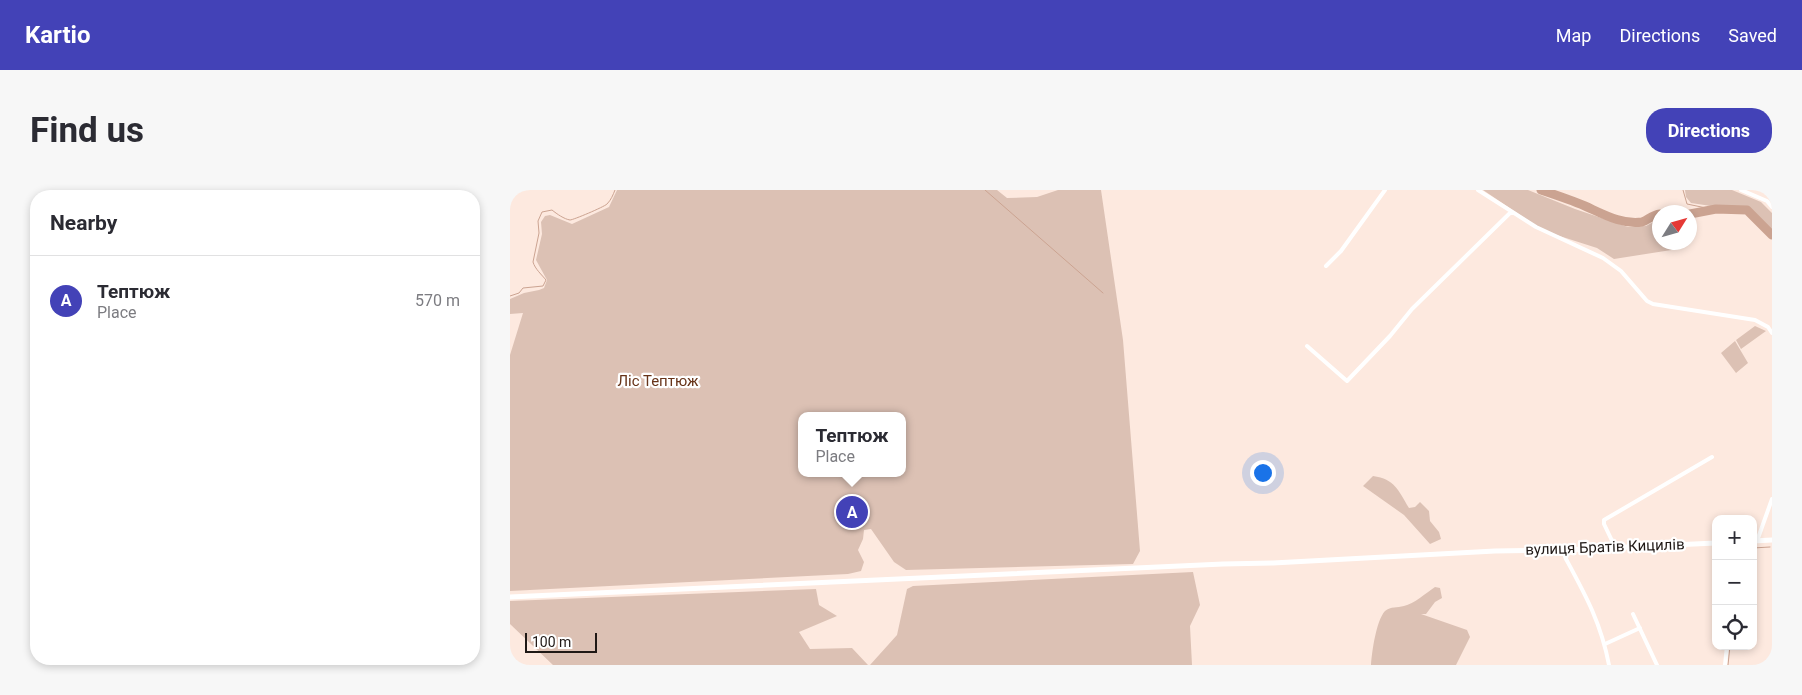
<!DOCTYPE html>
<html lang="en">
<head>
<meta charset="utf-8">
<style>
	body { margin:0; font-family:Roboto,sans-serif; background:#f7f7f7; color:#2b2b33 }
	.controls { position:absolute; right:15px; bottom:15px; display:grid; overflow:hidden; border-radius:10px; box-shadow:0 2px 8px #0003 }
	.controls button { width:45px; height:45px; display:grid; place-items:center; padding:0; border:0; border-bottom:1px solid #e1e1e2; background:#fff; color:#2b2b33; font:25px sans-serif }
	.compass { position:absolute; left:1142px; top:15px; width:45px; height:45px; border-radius:50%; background:#fff; box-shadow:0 2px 8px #0003; rotate:53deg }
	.scale { position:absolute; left:15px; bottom:12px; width:72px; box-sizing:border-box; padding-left:5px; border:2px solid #1f1815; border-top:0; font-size:14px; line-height:18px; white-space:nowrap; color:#1f1815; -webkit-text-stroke:4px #fff; paint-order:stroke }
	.you { position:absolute; left:752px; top:282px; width:18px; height:18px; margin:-12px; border:4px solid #fff; border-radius:50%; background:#1a73e8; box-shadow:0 0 0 8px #1a73e833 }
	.badge { display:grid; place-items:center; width:32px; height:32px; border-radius:50%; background:#4342b7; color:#fff; font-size:16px; font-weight:700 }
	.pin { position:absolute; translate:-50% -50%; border:2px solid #fff; box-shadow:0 1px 5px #0006 }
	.popup { position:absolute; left:288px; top:222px; width:108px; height:65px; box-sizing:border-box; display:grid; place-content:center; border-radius:10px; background:#fff; filter:drop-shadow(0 1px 4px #0005); font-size:16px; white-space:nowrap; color:#7c7c81 }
	.popup b { font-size:19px; color:#2b2b33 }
	.popup::after { content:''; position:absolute; left:50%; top:100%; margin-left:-10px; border:10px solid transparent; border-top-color:#fff }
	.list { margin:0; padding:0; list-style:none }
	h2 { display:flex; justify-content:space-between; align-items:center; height:65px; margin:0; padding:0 20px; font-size:21px }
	h2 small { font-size:16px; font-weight:400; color:#7c7c81 }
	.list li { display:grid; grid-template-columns:32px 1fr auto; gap:15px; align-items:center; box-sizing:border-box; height:90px; padding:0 20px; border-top:1px solid #e1e1e2 }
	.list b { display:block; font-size:19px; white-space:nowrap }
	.list p { margin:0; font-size:16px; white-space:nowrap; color:#7c7c81 }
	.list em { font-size:16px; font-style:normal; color:#7c7c81 }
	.icon { flex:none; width:28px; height:28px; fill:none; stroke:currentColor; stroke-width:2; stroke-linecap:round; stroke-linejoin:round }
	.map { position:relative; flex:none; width:1262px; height:475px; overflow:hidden; border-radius:20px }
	header { display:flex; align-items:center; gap:30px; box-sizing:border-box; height:70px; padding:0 25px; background:#4342b7; color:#fff }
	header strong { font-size:24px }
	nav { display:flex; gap:28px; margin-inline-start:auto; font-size:18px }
	.intro { display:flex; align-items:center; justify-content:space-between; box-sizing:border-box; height:120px; padding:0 30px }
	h1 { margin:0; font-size:35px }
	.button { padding:12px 22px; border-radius:20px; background:#4342b7; color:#fff; font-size:18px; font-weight:700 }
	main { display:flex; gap:30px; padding:0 30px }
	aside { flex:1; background:#fff; border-radius:20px; box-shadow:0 2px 8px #0003 }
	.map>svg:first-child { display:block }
</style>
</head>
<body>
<header>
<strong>Kartio</strong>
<nav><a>Map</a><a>Directions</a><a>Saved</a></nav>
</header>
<div class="intro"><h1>Find us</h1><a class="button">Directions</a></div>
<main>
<aside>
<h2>Nearby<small></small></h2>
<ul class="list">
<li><span class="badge">A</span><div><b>Тептюж</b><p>Place</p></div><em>570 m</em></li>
</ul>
</aside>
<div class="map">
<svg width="1262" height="475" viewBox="0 0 1262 475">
	<rect width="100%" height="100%" fill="#fde9df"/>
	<path fill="#dcc1b4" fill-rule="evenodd" d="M 107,0 L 487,0 L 497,8 L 527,7 L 548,0 L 591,0 L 613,150 L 630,361 L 623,374 L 396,380 L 384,372 L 361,339 L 354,340 L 353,349 L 348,360 L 354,372 L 351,381 L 338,384 L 0,401 L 0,165 L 13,123 L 0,124 L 0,109 L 14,103 L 29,100 L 34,98 L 37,90 L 26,70 L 32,44 L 31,32 L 35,26 L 40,25 L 62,34 L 99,17 ZM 292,226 L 392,226 L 392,283 L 292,283 Z
		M 973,0 L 1018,0 L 1065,19 L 1118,37 L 1136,36 L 1149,29 L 1150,52 L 1174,53 L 1174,58 L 1104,69 L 1087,58 L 1034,41 Z
		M 1175,0 L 1222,0 L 1251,12 L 1262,23 L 1262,41 L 1238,16 L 1201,16 L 1181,13 L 1176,7 Z
		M 1245,136 L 1256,141 L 1231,159 L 1226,150 Z
		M 1225,151 L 1238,173 L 1226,183 L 1211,163 Z
		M 863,286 C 885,289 888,300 899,318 L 905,317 L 910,312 L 919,321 L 920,331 L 929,342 L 931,349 L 920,354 L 894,325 L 853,296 Z
		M 683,382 L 690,415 L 680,436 L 682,475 L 360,475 L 387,445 L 397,399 L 403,396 Z
		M 925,397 L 930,398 L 932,408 L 925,412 L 916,424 L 911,424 L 957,440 L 960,447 L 946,475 L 861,475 C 862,462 866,431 875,421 C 881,416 887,418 894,416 C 904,414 916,403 925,397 Z
		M 306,399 L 309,415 L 327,426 L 289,442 L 300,459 L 342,458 L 358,475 L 43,475 L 0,434 L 0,411 Z"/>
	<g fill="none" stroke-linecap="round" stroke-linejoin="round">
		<path stroke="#cba391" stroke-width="1" d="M 475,0 L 593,103
			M 1173,0 L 1177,14 L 1201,19
			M 0,106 L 9,103 L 13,98 L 33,96 L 36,90 C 32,85 25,79 23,72 L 29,43 L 28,31 L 32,22 L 42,20 C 47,24 54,29 60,30 C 63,30 94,17 97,14 C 101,10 103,5 105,0
			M 1243,358 L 1260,357
			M 1218,475 L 1220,456"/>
		<path stroke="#cba391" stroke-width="9" d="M 1031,0 C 1046,5 1061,10 1075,16 C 1093,24 1112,35 1132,32 C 1138,30 1142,25 1150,24
			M 1180,24 L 1206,19 L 1237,20 L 1262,45"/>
		<path stroke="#fff" stroke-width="4" d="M 968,0 L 1026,37 L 1093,68 L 1111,81 L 1137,111 L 1143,114 L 1245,130 L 1258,137 L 1262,143
			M 1231,0 L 1257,11 L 1262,17
			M 816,76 L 831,61 L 875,0
			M 797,156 L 837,191 L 880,146 L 902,119 L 1001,22
			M 1247,351 L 1262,309
			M 1105,357 L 1094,334 L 1094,330 L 1202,267
			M 1053,360 L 1056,369 C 1076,406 1091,433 1099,475
			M 1123,424 L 1147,475
			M 1095,454 L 1130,438
			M 1215,475 L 1217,456"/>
		<path stroke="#fff" stroke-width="5" d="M 1243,351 L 1262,350
			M 0,407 L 713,374 L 763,373 L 985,361 L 1053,360 L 1206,353"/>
	</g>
	<g text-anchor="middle" stroke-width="4.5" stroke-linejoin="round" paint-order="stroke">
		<g font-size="15" fill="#673318" stroke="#fff">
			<text x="148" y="196">Ліс Тептюж</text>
		</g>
		<g font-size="15" fill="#1f1815" stroke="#fff">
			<text transform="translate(1095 357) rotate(-2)" y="5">вулиця Братів Кицилів</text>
		</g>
	</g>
</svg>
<div class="controls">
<button>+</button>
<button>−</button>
<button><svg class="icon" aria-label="locate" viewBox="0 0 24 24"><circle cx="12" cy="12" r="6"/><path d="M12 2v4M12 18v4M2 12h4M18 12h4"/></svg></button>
</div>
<svg class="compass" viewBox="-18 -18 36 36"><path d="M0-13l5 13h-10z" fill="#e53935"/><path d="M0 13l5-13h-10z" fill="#7c7c81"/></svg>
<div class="scale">100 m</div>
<div class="you"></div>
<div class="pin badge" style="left:342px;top:322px">A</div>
<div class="popup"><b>Тептюж</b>Place</div>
</div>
</main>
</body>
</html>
